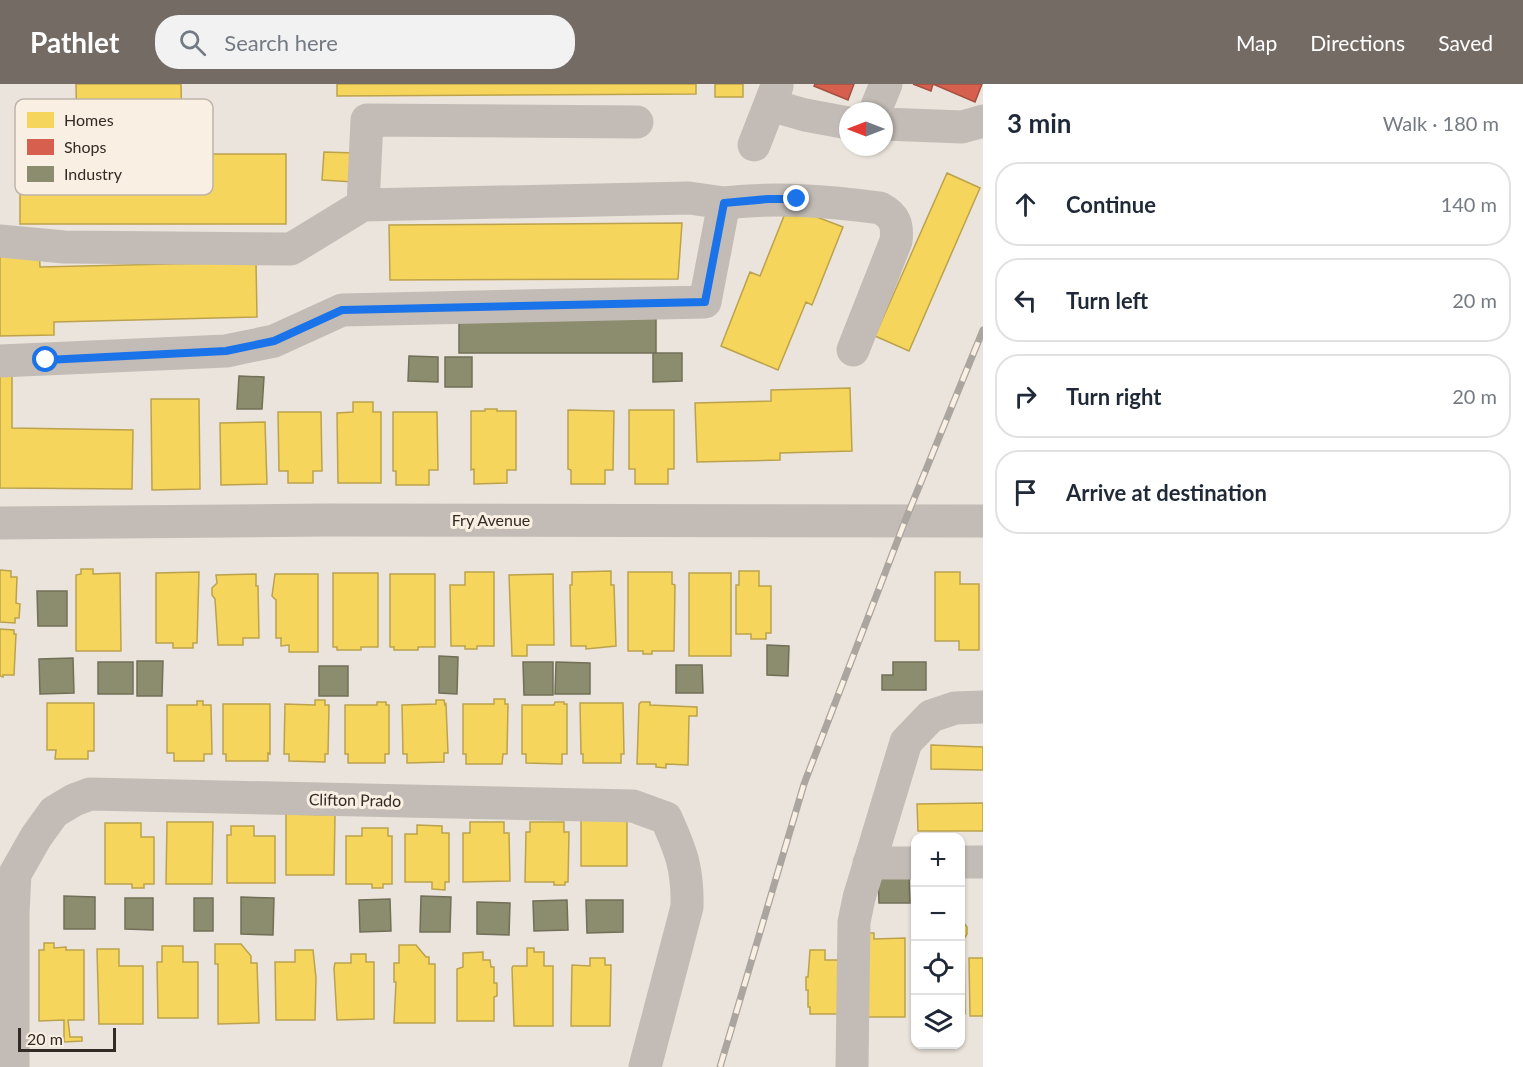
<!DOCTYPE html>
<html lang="en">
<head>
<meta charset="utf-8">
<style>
	body { margin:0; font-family:Lato,sans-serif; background:#f2f2f3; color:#1f2937 }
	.controls { position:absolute; right:18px; bottom:18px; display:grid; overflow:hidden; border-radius:12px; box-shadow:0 2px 4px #0004 }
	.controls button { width:54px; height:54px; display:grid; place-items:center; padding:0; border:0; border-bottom:2px solid #e0e1e3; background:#fff; color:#1f2937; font:30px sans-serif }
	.compass { position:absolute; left:839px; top:18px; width:54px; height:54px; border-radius:50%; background:#fff; box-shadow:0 2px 4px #0004; rotate:270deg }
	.scale { position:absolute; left:18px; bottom:15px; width:98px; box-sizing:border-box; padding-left:6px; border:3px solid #342a25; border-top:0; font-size:16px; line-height:21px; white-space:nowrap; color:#342a25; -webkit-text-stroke:4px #f9efe2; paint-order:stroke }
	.stop { position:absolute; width:18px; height:18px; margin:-14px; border:4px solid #1a73e8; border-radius:50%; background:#fff }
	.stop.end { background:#1a73e8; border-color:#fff; box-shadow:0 2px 6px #0008 }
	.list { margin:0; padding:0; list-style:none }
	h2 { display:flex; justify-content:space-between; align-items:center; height:78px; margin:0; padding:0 24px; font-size:26px }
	h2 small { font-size:20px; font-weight:400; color:#747a83 }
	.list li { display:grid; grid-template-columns:39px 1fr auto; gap:18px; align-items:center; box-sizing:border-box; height:84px; margin:0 12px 12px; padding:0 12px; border:2px solid #e0e1e3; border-radius:24px }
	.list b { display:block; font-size:22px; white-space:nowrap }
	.list em { font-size:20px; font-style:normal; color:#747a83 }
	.icon { flex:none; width:33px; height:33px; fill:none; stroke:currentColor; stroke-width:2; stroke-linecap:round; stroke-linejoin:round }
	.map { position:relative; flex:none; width:983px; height:983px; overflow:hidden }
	header { display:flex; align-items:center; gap:36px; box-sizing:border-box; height:84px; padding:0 30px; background:#746b65; color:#fff }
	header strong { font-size:28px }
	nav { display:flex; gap:33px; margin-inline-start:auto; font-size:21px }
	.search { width:420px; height:54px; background:#f2f2f3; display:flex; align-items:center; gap:15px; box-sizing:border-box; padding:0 21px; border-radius:24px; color:#747a83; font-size:22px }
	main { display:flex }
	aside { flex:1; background:#fff }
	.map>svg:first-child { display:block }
</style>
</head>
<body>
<header>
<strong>Pathlet</strong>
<div class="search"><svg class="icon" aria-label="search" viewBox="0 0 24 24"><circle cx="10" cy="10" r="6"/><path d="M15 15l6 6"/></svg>Search here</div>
<nav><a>Map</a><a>Directions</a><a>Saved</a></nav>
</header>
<main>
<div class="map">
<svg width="983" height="983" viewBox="0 0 983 983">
	<rect width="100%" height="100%" fill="#ebe4dc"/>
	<path fill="#f6d55c" stroke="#bca24c" stroke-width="1.5" d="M 76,0 L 181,0 L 182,48 L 99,50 L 98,54 L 77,55 Z
		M 337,0 L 696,0 L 696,10 L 337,12 Z
		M 715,0 L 743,0 L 743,13 L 715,13 Z
		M 324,68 L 355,69 L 354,98 L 322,96 Z
		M 20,70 L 286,70 L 286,140 L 20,140 Z
		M 947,89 L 980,104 L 909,267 L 875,252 Z
		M 788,122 L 843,143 L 812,221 L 806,218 L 778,286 L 721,262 L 750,188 L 760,192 Z
		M 682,139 L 678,195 L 390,196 L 389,141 Z
		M 39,163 L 40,183 L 256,178 L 257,233 L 54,238 L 54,251 L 0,252 L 0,164 Z
		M 0,292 L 12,292 L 12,344 L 133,346 L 132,405 L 0,404 Z
		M 850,304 L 852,367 L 780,369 L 780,376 L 697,378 L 695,319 L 771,317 L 771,306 Z
		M 151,315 L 199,315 L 200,405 L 152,406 Z
		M 353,318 L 373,318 L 373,328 L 381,328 L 381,399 L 338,399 L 337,329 L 353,328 Z
		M 485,325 L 497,325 L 497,327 L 516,327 L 516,386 L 507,386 L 507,399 L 474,400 L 474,385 L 471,386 L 471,327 L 485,327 Z
		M 568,326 L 614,327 L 613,386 L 605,386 L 605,400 L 571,400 L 571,386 L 568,385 Z
		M 629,326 L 674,326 L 674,385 L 668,385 L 668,400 L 635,400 L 635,385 L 629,385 Z
		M 278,328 L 321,328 L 322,387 L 313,387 L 313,399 L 288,399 L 288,387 L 279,387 Z
		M 393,328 L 437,328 L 438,386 L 429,386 L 429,401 L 396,401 L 396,387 L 393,387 Z
		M 265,338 L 267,400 L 221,401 L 220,339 Z
		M 81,485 L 93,485 L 93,490 L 120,489 L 121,567 L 76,567 L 76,491 L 81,490 Z
		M 0,486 L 11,487 L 11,493 L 17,493 L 16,519 L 20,520 L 19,534 L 15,534 L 15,539 L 0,538 Z
		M 611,487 L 611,501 L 614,501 L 616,562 L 586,565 L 586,562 L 571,562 L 570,501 L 572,501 L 572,488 Z
		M 739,487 L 759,487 L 759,502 L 771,502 L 771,549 L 766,549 L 766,555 L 751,555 L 751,550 L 736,550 L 736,501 L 739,501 Z
		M 199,488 L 197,559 L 193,559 L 193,564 L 173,564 L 173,559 L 156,559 L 156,489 Z
		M 465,488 L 494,488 L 494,562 L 477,562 L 477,565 L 465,565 L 465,562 L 451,562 L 450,501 L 465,501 Z
		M 628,488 L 672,488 L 672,500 L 675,501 L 674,567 L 652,567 L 652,570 L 643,570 L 643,567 L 628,567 Z
		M 935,488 L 960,488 L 960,500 L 979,500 L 979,566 L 959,566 L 959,557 L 935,557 Z
		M 333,489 L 378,489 L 378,563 L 361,563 L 361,566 L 337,566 L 337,563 L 333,563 Z
		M 689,489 L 731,489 L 731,572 L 689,572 Z
		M 256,490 L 256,502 L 258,502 L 259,554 L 243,554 L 243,561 L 218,561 L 215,515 L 212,511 L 212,504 L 217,499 L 216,491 Z
		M 275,490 L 318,490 L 318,568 L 289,568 L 289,561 L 281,562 L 281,554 L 276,554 L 276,516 L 272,512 Z
		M 390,490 L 435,490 L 435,563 L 418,563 L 418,566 L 394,566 L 394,563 L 390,563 Z
		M 553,490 L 554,561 L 527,561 L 527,572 L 512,572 L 509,491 Z
		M 0,545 L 14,546 L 14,550 L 16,550 L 14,591 L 3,591 L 3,593 L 0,592 Z
		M 494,615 L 505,615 L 505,620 L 508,620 L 507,670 L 503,670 L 502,680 L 466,680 L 466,670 L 463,670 L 463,620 L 494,620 Z
		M 315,616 L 325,616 L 325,621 L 329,621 L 328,670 L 325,670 L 325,678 L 289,677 L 289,670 L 284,670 L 285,620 L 315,621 Z
		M 436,616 L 444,616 L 445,621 L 446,620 L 448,669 L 444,669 L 444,678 L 407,679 L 407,670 L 403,670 L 402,621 L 436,620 Z
		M 197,617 L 203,617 L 203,621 L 211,621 L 212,670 L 204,670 L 204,677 L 174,677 L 174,669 L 167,669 L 167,621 L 197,621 Z
		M 377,618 L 386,618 L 386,621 L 389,621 L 389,670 L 385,670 L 385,679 L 348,679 L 348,670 L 345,670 L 345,621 L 377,621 Z
		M 555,618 L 564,618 L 564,620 L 567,620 L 567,670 L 562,670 L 562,680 L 526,679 L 526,670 L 522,670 L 522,621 L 554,621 Z
		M 641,618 L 650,618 L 650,621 L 697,623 L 697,632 L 689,632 L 688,681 L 666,680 L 666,684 L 656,683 L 656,680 L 637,680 L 639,620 Z
		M 47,619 L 94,619 L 94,667 L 88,667 L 88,675 L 55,675 L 56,666 L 47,666 Z
		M 580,619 L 623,619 L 624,670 L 621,670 L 621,679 L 583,679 L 583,670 L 581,670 Z
		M 223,620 L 270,620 L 270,670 L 268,669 L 268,677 L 226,677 L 226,670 L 223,670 Z
		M 931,661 L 983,663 L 983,686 L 931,685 Z
		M 983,719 L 983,747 L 918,747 L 917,720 Z
		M 286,730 L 335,731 L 334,791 L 286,791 Z
		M 581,731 L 627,731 L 627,782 L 581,782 Z
		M 167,738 L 213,738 L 212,800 L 166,800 Z
		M 470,738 L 504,738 L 504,749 L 509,749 L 510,797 L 463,798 L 463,749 L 470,749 Z
		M 530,738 L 564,738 L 564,748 L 569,748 L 568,798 L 565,798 L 565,801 L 554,801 L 554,798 L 525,798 L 526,748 L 530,748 Z
		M 105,739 L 141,739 L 141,753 L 154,753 L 154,800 L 144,800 L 144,804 L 132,804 L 132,800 L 105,800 Z
		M 417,741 L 442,742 L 442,749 L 449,749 L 449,798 L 445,798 L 445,806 L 432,805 L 432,798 L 405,798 L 405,750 L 417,750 Z
		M 231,742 L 254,742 L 254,752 L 275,752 L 275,799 L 227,799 L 227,751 L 231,751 Z
		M 362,744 L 388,744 L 388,752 L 392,752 L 392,800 L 383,800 L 383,804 L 372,804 L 372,800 L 346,800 L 346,752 L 362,752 Z
		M 960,839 L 964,839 L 967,843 L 967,850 L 964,855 L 965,930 L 960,930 Z
		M 866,849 L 874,849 L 874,855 L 905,854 L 905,933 L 863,933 Z
		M 44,859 L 54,859 L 54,864 L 66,863 L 66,866 L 84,866 L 84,936 L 68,936 L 70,953 L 82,953 L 82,957 L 64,958 L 64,936 L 39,937 L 39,866 L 44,866 Z
		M 215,860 L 241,860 L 251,872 L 251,879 L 257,879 L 259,939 L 218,940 L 218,880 L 215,880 Z
		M 399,861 L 416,861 L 426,873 L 429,873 L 429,880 L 435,880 L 435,939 L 394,939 L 396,898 L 394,898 L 394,879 L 399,879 Z
		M 162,862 L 183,862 L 183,878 L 198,878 L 198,934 L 158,934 L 157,878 L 162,878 Z
		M 527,864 L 534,864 L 534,868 L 544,868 L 544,882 L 553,882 L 553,942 L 514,942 L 512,884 L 513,882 L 527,882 Z
		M 97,865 L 119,865 L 119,882 L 143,882 L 143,940 L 99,940 Z
		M 295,866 L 313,866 L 316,894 L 315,936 L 276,936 L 275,878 L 295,878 Z
		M 810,866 L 825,866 L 825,876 L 845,876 L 844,930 L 810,930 L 810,923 L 808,923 L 808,906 L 806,906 L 806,893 L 808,893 Z
		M 483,868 L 483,876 L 490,876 L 491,883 L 494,883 L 494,899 L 497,899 L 497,912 L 494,913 L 494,937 L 457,937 L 457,885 L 463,883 L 463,869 Z
		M 351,870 L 366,870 L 366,878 L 374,878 L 374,935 L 337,936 L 334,884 L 335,879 L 351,879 Z
		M 590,874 L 605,874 L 605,881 L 611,881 L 610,942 L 571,942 L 572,881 L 590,882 Z
		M 969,874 L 983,874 L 983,932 L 970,932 Z"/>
	<path fill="#d6604d" stroke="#a55041" stroke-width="1.5" d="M 815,0 L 854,0 L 848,16 L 814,2 Z
		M 913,0 L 982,0 L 975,18 L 933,0 L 931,7 Z"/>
	<path fill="#8c8c6e" stroke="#726f58" stroke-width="1.5" d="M 459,232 L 656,232 L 656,269 L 459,269 Z
		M 653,269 L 682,269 L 682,297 L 653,298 Z
		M 409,272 L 438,273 L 438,298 L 408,297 Z
		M 445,273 L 472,273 L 472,303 L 445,303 Z
		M 239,292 L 264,293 L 262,325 L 237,325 Z
		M 37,507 L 67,507 L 67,542 L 38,542 Z
		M 767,561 L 789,562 L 788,592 L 767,591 Z
		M 439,572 L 458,573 L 457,610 L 439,609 Z
		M 73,574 L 74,609 L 40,610 L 39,575 Z
		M 137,577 L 163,577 L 162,612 L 137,612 Z
		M 98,578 L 133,578 L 133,610 L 98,610 Z
		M 523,578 L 553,578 L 553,611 L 524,611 Z
		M 556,578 L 590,579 L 590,610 L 555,610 Z
		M 893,578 L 926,578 L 926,606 L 882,606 L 882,591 L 893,591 Z
		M 676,581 L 702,581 L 703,609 L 676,609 Z
		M 319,582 L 348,582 L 348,612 L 319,612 Z
		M 909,790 L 910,819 L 879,819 L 878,791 Z
		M 64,812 L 95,813 L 95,845 L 64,845 Z
		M 421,812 L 451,813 L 450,848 L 420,848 Z
		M 241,813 L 274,814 L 273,851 L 241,850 Z
		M 125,814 L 153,814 L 153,846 L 125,845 Z
		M 194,814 L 213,814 L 213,847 L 194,847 Z
		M 390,815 L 391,847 L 360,848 L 359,816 Z
		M 567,816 L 568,846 L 534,847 L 533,817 Z
		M 586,816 L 623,816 L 623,848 L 587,849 Z
		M 477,818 L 510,819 L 509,851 L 477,850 Z"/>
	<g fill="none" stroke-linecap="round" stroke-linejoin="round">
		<path stroke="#c3bcb6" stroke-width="33" d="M 770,21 L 805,31 L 848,39
			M 875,27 L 886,0
			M 884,40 L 962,43 L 983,37
			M 754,61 L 777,2
			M 724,119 C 777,113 827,117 880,124 C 895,132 898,141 896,157 L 853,266
			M 363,121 L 367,36 L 637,38
			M 0,157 L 64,163 L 291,165 L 363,121 L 689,114 L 724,119 L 705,218 L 342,226 L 274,257 L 226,267 L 0,277
			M 0,439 L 326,436 L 983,437
			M 960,778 L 983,778
			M 869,779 L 916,779
			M 13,983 L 13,829 L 15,790 L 36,753 L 54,728 L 74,716 L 90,710 L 633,722 L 666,734 C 681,767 688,785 687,823 L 645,983
			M 852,983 L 854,838 L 859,814 L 906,658 L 931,632 L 955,624 L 983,623"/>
		<defs>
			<path id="rail" d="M 720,983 L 804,700 L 905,437 L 983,246"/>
		</defs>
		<use href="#rail" stroke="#aba5a0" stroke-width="7"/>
		<use href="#rail" stroke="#f9efe2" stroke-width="4.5" stroke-dasharray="14" stroke-linecap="butt"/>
	</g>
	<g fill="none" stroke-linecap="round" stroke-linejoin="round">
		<path stroke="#1a73e8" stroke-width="8" d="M 46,276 L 226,267 L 274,257 L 342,226 L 705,218 L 724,119 L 768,115 L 797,115"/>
	</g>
	<g text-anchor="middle" stroke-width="6" stroke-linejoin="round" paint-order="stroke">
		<g font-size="16" fill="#342a25" stroke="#f9efe2">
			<text x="491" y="442">Fry Avenue</text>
			<text transform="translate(355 716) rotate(1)" y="6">Clifton Prado</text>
		</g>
	</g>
	<rect x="15" y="15" width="198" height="96" rx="9" fill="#f9efe2" stroke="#beb4a9" stroke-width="1.5"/>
	<rect x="27" y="28" width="27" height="16" fill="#f6d55c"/>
	<rect x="27" y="55" width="27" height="16" fill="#d6604d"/>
	<rect x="27" y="82" width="27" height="16" fill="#8c8c6e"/>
	<g font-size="16" fill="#342a25">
		<text x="64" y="42">Homes</text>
		<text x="64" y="69">Shops</text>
		<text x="64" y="96">Industry</text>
	</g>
</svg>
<div class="controls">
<button>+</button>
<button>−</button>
<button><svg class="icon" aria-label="locate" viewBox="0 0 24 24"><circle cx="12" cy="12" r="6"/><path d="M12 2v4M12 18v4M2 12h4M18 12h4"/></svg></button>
<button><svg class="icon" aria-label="layers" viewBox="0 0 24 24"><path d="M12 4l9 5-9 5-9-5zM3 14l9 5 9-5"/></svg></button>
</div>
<svg class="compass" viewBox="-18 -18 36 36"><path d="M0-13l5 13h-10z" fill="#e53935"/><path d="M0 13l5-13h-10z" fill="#747a83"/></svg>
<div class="scale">20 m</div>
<div class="stop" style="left:46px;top:276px"></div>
<div class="stop end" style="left:797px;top:115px"></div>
</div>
<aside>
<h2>3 min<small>Walk · 180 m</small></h2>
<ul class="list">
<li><svg class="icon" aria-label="ahead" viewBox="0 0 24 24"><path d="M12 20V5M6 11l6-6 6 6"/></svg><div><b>Continue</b></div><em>140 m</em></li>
<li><svg class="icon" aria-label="left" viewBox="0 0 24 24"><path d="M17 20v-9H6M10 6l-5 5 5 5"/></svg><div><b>Turn left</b></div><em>20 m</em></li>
<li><svg class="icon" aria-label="right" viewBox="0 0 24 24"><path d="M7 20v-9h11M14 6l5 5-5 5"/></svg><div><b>Turn right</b></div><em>20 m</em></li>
<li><svg class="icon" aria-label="arrive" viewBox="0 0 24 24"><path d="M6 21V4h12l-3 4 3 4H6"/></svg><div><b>Arrive at destination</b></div></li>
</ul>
</aside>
</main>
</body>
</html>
